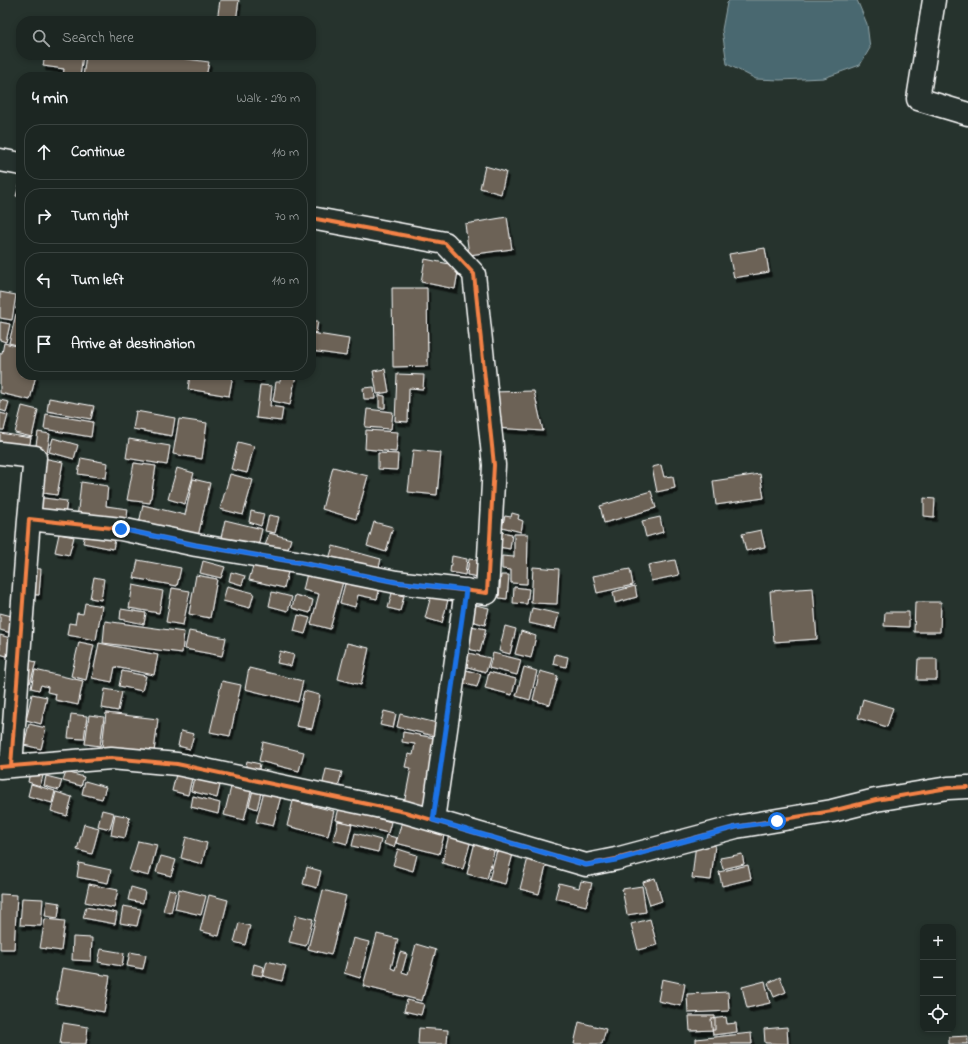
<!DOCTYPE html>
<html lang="en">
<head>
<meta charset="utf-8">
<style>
	body { margin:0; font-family:"Indie Flower",sans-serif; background:#252e2a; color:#f1f3f6 }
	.controls { position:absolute; right:12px; bottom:12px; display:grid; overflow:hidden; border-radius:8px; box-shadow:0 2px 6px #0003 }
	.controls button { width:36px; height:36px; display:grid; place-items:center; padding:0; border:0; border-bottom:1px solid #3a4340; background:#1c2622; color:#f1f3f6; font:20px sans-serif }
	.stop { position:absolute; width:12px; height:12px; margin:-9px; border:3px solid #1a73e8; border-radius:50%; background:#fff }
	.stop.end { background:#1a73e8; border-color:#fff; box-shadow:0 1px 4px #0008 }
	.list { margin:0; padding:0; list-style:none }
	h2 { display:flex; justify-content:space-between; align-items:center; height:52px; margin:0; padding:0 16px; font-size:17px }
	h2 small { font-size:13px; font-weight:400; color:#a0a5a5 }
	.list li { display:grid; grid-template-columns:26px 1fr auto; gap:12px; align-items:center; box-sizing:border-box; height:56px; margin:0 8px 8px; padding:0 8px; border:1px solid #3a4340; border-radius:16px }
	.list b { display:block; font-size:15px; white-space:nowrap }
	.list em { font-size:13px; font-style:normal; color:#a0a5a5 }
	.icon { flex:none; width:22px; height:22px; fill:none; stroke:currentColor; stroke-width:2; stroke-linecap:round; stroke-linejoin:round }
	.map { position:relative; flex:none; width:968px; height:1044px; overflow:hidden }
	.search { position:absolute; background:#1c2622; box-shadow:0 2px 6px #0003; left:16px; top:16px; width:300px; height:44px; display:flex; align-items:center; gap:10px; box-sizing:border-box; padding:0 14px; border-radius:16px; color:#a0a5a5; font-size:15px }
	.panel { position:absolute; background:#1c2622; box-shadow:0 2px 6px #0003; left:16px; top:72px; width:300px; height:308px; border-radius:16px }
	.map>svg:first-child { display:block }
</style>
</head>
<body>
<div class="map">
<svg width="968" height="1044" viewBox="0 0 968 1044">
	<defs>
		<filter id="shadow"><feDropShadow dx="2.5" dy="4.5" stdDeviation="0" flood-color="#0009"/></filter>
	</defs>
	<rect width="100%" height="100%" fill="#26332d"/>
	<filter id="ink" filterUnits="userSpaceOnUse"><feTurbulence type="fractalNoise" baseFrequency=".025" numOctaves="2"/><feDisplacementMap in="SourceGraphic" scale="8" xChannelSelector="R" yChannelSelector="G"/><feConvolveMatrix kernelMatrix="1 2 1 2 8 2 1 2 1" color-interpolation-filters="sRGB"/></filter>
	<g filter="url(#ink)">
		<path fill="#48686f" stroke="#91a4a9" d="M 730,0 L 857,0 L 867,24 L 870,48 L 860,65 L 824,78 L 780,80 L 756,79 L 727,64 L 722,30 L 727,3 Z"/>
		<path fill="#6c6256" stroke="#fff" filter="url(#shadow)" d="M 220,0 L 239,0 L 236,21 L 217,21 Z
			M 45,55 L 83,55 L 80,77 L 63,77 L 64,69 L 43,66 Z
			M 86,55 L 158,55 L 209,62 L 206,77 L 83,77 Z
			M 485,166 L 506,172 L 501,194 L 480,188 Z
			M 21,179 L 21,197 L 16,196 Z
			M 507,217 L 512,249 L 469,255 L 465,224 Z
			M 765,248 L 769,272 L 734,278 L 729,254 Z
			M 425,259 L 459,266 L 455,289 L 421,282 Z
			M 392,288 L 427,288 L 428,366 L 393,367 Z
			M 21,291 L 21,310 L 16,309 Z
			M 0,292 L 16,295 L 12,320 L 0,318 Z
			M 16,314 L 21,315 L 21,346 L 9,343 Z
			M 311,321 L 318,321 L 316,333 L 311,332 Z
			M 0,322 L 10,324 L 6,342 L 0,340 Z
			M 311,333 L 349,339 L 346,356 L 311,351 Z
			M 4,343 L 21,347 L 21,375 L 36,375 L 30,400 L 0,393 L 0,353 L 2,353 Z
			M 385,369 L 389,392 L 377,394 L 373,371 Z
			M 397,374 L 424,375 L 423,389 L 409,388 L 408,422 L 395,421 Z
			M 190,375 L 233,375 L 229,396 L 188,389 Z
			M 242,375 L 262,375 L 261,380 L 242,378 Z
			M 281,375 L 296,375 L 290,405 L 273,401 L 276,382 L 280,382 Z
			M 260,385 L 272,386 L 270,406 L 283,408 L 281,421 L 256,418 Z
			M 374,387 L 375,399 L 364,399 L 363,388 Z
			M 534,391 L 543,431 L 495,428 L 493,392 Z
			M 379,395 L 385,396 L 385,408 L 379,408 Z
			M 49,398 L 94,406 L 91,419 L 47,411 Z
			M 0,400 L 9,402 L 6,412 L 0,410 Z
			M 22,406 L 38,410 L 32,437 L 15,433 Z
			M 367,409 L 393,412 L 391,429 L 365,427 Z
			M 136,411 L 175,418 L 172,436 L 133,429 Z
			M 0,413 L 8,415 L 4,430 L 0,430 Z
			M 46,414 L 93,422 L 91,437 L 44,429 Z
			M 179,419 L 207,423 L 202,459 L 173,454 Z
			M 366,430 L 398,432 L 396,452 L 365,449 Z
			M 38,432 L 50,434 L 47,454 L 35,452 Z
			M 0,433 L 31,438 L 28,453 L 0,448 Z
			M 53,438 L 78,445 L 74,459 L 49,452 Z
			M 129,439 L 170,446 L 167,465 L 126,458 Z
			M 238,442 L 254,446 L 247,473 L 231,469 Z
			M 413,450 L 441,453 L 437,495 L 408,492 Z
			M 378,453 L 398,454 L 397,470 L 378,469 Z
			M 43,458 L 63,462 L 57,495 L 37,492 Z
			M 81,458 L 108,463 L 106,478 L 78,474 Z
			M 134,463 L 156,466 L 150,503 L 127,500 Z
			M 661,465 L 664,477 L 673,476 L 675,488 L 657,492 L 652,467 Z
			M 333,467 L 368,476 L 356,519 L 322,509 Z
			M 177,468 L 194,473 L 185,504 L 168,499 Z
			M 230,474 L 253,480 L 243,515 L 220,509 Z
			M 760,474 L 764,498 L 716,505 L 713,481 Z
			M 193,479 L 210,483 L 197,541 L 138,528 L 143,505 L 185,515 Z
			M 81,482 L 108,486 L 106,506 L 128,509 L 126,524 L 77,519 Z
			M 651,491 L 656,508 L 604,523 L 600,506 Z
			M 36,497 L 67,501 L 64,521 L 33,516 Z
			M 924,498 L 935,499 L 934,517 L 924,516 Z
			M 251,511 L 264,514 L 261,526 L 249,522 Z
			M 512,513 L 519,515 L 518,519 L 523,521 L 521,532 L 502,527 L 505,516 L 511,517 Z
			M 269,515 L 279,517 L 275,533 L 265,531 Z
			M 660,517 L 663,532 L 646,537 L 642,521 Z
			M 225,520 L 262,529 L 257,550 L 220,542 Z
			M 374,522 L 393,527 L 386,552 L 367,546 Z
			M 86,529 L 116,535 L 113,549 L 83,543 Z
			M 761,530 L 765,547 L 746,551 L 742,534 Z
			M 496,531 L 512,534 L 510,549 L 493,546 Z
			M 269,533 L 291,539 L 287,552 L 265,546 Z
			M 59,534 L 74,537 L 69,555 L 55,552 Z
			M 514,534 L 528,534 L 527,584 L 511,583 L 511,570 L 502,569 L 502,556 L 514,557 Z
			M 333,546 L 381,559 L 377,576 L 328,562 Z
			M 452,556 L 467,559 L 465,575 L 450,572 Z
			M 255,559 L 289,568 L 284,588 L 249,580 Z
			M 469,559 L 485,561 L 484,578 L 467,575 Z
			M 138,560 L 181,568 L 177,586 L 134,578 Z
			M 675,560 L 679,575 L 651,581 L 648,565 Z
			M 203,561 L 225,567 L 221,578 L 200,573 Z
			M 533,567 L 559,569 L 557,604 L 531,603 Z
			M 28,568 L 41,569 L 39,595 L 25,594 Z
			M 308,569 L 344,578 L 330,629 L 311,624 L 319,594 L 303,590 Z
			M 630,569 L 633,585 L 597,593 L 593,576 Z
			M 231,572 L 245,576 L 242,585 L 229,581 Z
			M 196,575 L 217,579 L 210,618 L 189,614 Z
			M 501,575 L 509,575 L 507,599 L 499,598 Z
			M 347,576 L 381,584 L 377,599 L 358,595 L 355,607 L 340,603 Z
			M 94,577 L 104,579 L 101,600 L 90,598 Z
			M 133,585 L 163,591 L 159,613 L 129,608 Z
			M 227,586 L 254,593 L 250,608 L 223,601 Z
			M 635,586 L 637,597 L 615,603 L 613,592 Z
			M 514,587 L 529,589 L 527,604 L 513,603 Z
			M 172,588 L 190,591 L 183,625 L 166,622 Z
			M 813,588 L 817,639 L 774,642 L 770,591 Z
			M 272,592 L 292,597 L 288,611 L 269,606 Z
			M 432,592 L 449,596 L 442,623 L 425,618 Z
			M 392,593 L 404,596 L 400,611 L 388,608 Z
			M 295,595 L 313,600 L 310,613 L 292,608 Z
			M 915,602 L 941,602 L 940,632 L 914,632 Z
			M 85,603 L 102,606 L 96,640 L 67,635 L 69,623 L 75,624 L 77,613 L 83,614 Z
			M 476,605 L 489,608 L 485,625 L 472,621 Z
			M 532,608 L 559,614 L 555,629 L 529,623 Z
			M 121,609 L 146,613 L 144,624 L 120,619 Z
			M 885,612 L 909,612 L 909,627 L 884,626 Z
			M 0,613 L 19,618 L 15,634 L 0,630 Z
			M 298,615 L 310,618 L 305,634 L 294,631 Z
			M 105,621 L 184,632 L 182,653 L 103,643 Z
			M 471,626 L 486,629 L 480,652 L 465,648 Z
			M 505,626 L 516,629 L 510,654 L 499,651 Z
			M 189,631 L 226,638 L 222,656 L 185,649 Z
			M 521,631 L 536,636 L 531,658 L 515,654 Z
			M 0,635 L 17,640 L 13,658 L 0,654 Z
			M 79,642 L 94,645 L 86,680 L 71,676 Z
			M 99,643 L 158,655 L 154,675 L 115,667 L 112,682 L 92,678 Z
			M 347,643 L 369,648 L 361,685 L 338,679 Z
			M 280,651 L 294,655 L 291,666 L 277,663 Z
			M 468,653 L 490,658 L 486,672 L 464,666 Z
			M 493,653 L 521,660 L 517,675 L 489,668 Z
			M 555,654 L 568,657 L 566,667 L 553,664 Z
			M 25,659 L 36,662 L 30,683 L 20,680 Z
			M 918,659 L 937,659 L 937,680 L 917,680 Z
			M 524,667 L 537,671 L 530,700 L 516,696 Z
			M 249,668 L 303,681 L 298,702 L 245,689 Z
			M 35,670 L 83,681 L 78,705 L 55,700 L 56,694 L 47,692 L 48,687 L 41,685 L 39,690 L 31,688 Z
			M 466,670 L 481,674 L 477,687 L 462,683 Z
			M 122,671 L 146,676 L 142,691 L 119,686 Z
			M 540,671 L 558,676 L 550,705 L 533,700 Z
			M 489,672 L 516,679 L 512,695 L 485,688 Z
			M 222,681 L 241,685 L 230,736 L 210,732 Z
			M 105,689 L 122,692 L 118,711 L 102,708 Z
			M 304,691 L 320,695 L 312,729 L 296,726 Z
			M 32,694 L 47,697 L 41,724 L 26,720 Z
			M 863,699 L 893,708 L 887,727 L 858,718 Z
			M 384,711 L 396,714 L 393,728 L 380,725 Z
			M 106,713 L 158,719 L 154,752 L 102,747 Z
			M 71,714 L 87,716 L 84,739 L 68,738 Z
			M 400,714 L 437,723 L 434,736 L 397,727 Z
			M 89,715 L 104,717 L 100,746 L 85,744 Z
			M 29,724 L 46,728 L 41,749 L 24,745 Z
			M 181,731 L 194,734 L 190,749 L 178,746 Z
			M 403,732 L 440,739 L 428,808 L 404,804 L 411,768 L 405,767 L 408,754 L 413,755 L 415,744 L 402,742 Z
			M 263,742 L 304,752 L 299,771 L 259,761 Z
			M 247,761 L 260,764 L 257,778 L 244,775 Z
			M 326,769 L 342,772 L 337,791 L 322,787 Z
			M 30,772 L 43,776 L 40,786 L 28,782 Z
			M 66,772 L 84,777 L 81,786 L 63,781 Z
			M 176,774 L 192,778 L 188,795 L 172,791 Z
			M 46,776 L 62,780 L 59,790 L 44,786 Z
			M 194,778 L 220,785 L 217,798 L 191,791 Z
			M 85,781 L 106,787 L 102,799 L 82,794 Z
			M 232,783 L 252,788 L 244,820 L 224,815 Z
			M 31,784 L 55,791 L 52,803 L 28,796 Z
			M 254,786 L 262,788 L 257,809 L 249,806 Z
			M 264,791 L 281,796 L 273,826 L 256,822 Z
			M 56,792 L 72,797 L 67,816 L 51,811 Z
			M 193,796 L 220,803 L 218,814 L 191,807 Z
			M 293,801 L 334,811 L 328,836 L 287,826 Z
			M 339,808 L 391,822 L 388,833 L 336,820 Z
			M 102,810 L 114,813 L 110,829 L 98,826 Z
			M 115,814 L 130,817 L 125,838 L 111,835 Z
			M 338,821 L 352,824 L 347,844 L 333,840 Z
			M 402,821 L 445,832 L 439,854 L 396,843 Z
			M 84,824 L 99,828 L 92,854 L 77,850 Z
			M 355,833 L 381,840 L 378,852 L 352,846 Z
			M 386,835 L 397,838 L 394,847 L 384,844 Z
			M 449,835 L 471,840 L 463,869 L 442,863 Z
			M 186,837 L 207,843 L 202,864 L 181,858 Z
			M 138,841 L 157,845 L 149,876 L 129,871 Z
			M 475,842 L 495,847 L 487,879 L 467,874 Z
			M 696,843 L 715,845 L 711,880 L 692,878 Z
			M 398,849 L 417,855 L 413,871 L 393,865 Z
			M 497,850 L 513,854 L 505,884 L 489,880 Z
			M 529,854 L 548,859 L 539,894 L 520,889 Z
			M 742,854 L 744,864 L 723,869 L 720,858 Z
			M 161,856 L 176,860 L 171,876 L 156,872 Z
			M 79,863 L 111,870 L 108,883 L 77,877 Z
			M 748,865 L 751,879 L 722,886 L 719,872 Z
			M 307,867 L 321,871 L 317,888 L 303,884 Z
			M 655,878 L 662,901 L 650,905 L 643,882 Z
			M 581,881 L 592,883 L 586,906 L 555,898 L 559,883 L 579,888 Z
			M 89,884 L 118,890 L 114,908 L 85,902 Z
			M 642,886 L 646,912 L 627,915 L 622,889 Z
			M 131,887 L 145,891 L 143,903 L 128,900 Z
			M 169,889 L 176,891 L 171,913 L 163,911 Z
			M 179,889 L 206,896 L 201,915 L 175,909 Z
			M 323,890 L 346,896 L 331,955 L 308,949 Z
			M 0,894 L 17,895 L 14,949 L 0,949 Z
			M 209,895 L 228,900 L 219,936 L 200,931 Z
			M 22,898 L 43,899 L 41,926 L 20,925 Z
			M 47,901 L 60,903 L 58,918 L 45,916 Z
			M 123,906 L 141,909 L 137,926 L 120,923 Z
			M 86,907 L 117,913 L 115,924 L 83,918 Z
			M 296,915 L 313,919 L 306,946 L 289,942 Z
			M 45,919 L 65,921 L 61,951 L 40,948 Z
			M 650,919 L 657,945 L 638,950 L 631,924 Z
			M 239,923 L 250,926 L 245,945 L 234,942 Z
			M 377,934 L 398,939 L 391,968 L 395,970 L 400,952 L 407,954 L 402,972 L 408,974 L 416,944 L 436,950 L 422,1001 L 363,986 Z
			M 73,937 L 92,938 L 91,961 L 72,960 Z
			M 353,938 L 369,942 L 360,978 L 344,973 Z
			M 101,949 L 124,953 L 122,966 L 98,962 Z
			M 130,952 L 146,955 L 143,969 L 127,966 Z
			M 267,961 L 286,966 L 282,981 L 263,976 Z
			M 254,964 L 264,967 L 262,976 L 252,974 Z
			M 62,968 L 110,976 L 104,1012 L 56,1003 Z
			M 780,977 L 786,992 L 774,997 L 768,983 Z
			M 662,979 L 685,984 L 681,1006 L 658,1001 Z
			M 765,981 L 770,1003 L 747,1008 L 742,987 Z
			M 728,992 L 729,1011 L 688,1013 L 687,994 Z
			M 407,1000 L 424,1004 L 421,1015 L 404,1011 Z
			M 689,1016 L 715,1016 L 715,1030 L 690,1031 Z
			M 726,1017 L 727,1024 L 736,1023 L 737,1032 L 713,1035 L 711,1019 Z
			M 579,1022 L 606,1029 L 602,1044 L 574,1044 Z
			M 63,1023 L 88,1027 L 86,1044 L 60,1044 Z
			M 787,1027 L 788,1044 L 765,1043 L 764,1029 Z
			M 419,1028 L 448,1030 L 447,1044 L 418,1044 Z
			M 751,1033 L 752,1044 L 696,1044 L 696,1039 Z
			M 968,1036 L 968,1044 L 949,1044 L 949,1037 Z"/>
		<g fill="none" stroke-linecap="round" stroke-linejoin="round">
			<defs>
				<path id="minor" d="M 934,0 L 918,99 L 968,114
					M 0,160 L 21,164
					M 0,453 L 35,457 L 29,519
					M 11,766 L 29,519 L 121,529 L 196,545 L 302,563 L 396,582 L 487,593 L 494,465 L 474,274 L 445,243 L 311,218
					M 0,767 L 111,758 L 177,764 L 405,812 L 586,865 L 616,859 L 736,827 L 832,811 L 876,800 L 948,788 L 968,787
					M 433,820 L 466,590"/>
			</defs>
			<use href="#minor" stroke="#fff" stroke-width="25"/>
			<use href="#minor" stroke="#26332d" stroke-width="22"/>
			<defs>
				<path id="cycleway" d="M 11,766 L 29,519 L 121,529 L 196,545 L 302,563 L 396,582 L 487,593 L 494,465 L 474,274 L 445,243 L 311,218
					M 0,767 L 111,758 L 177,764 L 405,812 L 586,865 L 616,859 L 736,827 L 832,811 L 876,800 L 948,788 L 968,787"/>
			</defs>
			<use href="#cycleway" stroke="#26332d" stroke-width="6"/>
			<use href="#cycleway" stroke="#f48246" stroke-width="4"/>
		</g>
	</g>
	<g fill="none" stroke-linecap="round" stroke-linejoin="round" filter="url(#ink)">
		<path stroke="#1a73e8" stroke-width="5" d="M 121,529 L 196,545 L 302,563 L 396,582 L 466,590 L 433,820 L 586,865 L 616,860 L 736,827 L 777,821"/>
	</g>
</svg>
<div class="controls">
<button>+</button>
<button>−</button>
<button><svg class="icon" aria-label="locate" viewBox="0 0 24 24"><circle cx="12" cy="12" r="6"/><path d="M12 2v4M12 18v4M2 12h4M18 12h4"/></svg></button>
</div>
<div class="stop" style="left:777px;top:821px"></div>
<div class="stop end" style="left:121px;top:529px"></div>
<div class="search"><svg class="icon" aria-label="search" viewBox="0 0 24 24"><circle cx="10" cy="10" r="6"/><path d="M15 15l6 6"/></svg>Search here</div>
<section class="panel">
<h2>4 min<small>Walk · 290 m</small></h2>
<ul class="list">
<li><svg class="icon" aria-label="ahead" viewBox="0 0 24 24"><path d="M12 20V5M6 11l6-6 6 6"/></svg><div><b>Continue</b></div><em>110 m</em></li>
<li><svg class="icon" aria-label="right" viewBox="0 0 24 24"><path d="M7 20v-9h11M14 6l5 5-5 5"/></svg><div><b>Turn right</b></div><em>70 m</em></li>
<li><svg class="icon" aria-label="left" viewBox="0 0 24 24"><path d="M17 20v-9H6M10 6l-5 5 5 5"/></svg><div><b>Turn left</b></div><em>110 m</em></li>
<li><svg class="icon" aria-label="arrive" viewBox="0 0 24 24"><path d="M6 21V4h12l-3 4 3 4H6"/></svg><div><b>Arrive at destination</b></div></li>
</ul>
</section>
</div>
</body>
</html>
